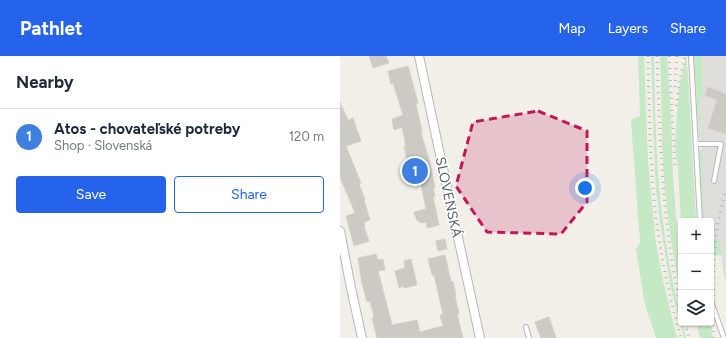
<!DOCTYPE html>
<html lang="en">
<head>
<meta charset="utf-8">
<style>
	body { margin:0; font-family:Figtree,sans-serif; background:#f6f6f7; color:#1f2937 }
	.controls { position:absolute; right:12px; bottom:12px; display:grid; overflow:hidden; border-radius:4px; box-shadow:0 1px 3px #0004 }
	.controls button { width:36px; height:36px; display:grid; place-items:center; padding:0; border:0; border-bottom:1px solid #e0e1e3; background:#fff; color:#1f2937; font:20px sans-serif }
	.you { position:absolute; left:245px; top:132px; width:14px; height:14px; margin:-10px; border:3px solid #fff; border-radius:50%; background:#1a73e8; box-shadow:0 0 0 6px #1a73e833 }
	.badge { display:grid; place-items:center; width:26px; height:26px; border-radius:50%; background:#2563eb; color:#fff; font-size:13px; font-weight:700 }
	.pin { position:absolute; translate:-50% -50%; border:2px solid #fff; box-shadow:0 1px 4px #0006 }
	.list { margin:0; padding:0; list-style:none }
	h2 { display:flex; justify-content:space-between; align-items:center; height:52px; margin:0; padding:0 16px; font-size:17px }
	h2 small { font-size:13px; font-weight:400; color:#747a83 }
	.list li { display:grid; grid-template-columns:26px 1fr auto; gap:12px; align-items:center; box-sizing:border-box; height:56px; padding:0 16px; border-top:1px solid #e0e1e3 }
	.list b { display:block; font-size:15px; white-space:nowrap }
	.list p { margin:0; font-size:13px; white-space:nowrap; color:#747a83 }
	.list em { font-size:13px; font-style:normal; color:#747a83 }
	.actions { display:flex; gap:8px; padding:12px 16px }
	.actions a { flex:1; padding:9px 0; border:1px solid #2563eb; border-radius:4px; text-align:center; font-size:14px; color:#2563eb }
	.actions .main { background:#2563eb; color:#fff }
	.icon { flex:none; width:22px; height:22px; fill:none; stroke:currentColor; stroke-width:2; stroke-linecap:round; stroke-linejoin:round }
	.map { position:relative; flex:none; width:386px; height:282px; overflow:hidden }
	header { display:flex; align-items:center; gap:24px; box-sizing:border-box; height:56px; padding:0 20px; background:#2563eb; color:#fff }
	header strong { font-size:19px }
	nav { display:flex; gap:22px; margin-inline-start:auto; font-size:14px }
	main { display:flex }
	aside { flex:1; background:#fff }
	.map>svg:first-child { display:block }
</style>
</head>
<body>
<header>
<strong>Pathlet</strong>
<nav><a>Map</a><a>Layers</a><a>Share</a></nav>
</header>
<main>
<aside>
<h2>Nearby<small></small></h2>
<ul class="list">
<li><span class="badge" style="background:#3f7fe0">1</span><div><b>Atos - chovateľské potreby</b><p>Shop · Slovenská</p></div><em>120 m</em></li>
</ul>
<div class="actions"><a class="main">Save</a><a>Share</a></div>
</aside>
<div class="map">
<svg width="386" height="282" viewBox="0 0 386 282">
	<rect width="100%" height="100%" fill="#f1efe8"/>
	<path fill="#e0deda" d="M 362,0 L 386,0 L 386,230 L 382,209 L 380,183 L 371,183 L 371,165 L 365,165 L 359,39 L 364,40 Z"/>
	<path fill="#c5e8c5" d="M 298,0 L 304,0 L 308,105 L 316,188 L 324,229 L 337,282 L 316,282 L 305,249 L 296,193 L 300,187 L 291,64 L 300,60 Z
		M 311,0 L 314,0 C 315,57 316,116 324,173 C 328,203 334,233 341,262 L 341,267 L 342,267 L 346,282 L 344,282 L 331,233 L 321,173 L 316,135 L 314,92 Z
		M 320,0 L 327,0 L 331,61 L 333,119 L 338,191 L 341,213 L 341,240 C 333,201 327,162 324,122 C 321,82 322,41 320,0 Z
		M 346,0 L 348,19 L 356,165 L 341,165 L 338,113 L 335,89 L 337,55 L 339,32 Z
		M 354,0 L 362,0 L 364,41 L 359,40 L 361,84 L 360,83 L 359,81 Z
		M 362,93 L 365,165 L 363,165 L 359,95 L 360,94 Z
		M 371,183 L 380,183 L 382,199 L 371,200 Z
		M 371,263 L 372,282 L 360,282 L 357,267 L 371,267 Z"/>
	<path fill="#cccac5" stroke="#d6d1c6" d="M 29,0 L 46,0 L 49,7 L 33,12 Z
		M 68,10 L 78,47 L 76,48 L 82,76 L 81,77 L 89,103 L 95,132 L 93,132 L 95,140 L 93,141 L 99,169 L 87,172 L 86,166 L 81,167 L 76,163 L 74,156 L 86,153 L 80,122 L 75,124 L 73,114 L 69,115 L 64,90 L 66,90 L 62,71 L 54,74 L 52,63 L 63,59 L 53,27 L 51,28 L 48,15 Z
		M 368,31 L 386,38 L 386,78 L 368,72 L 377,44 L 365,39 Z
		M 0,46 L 8,64 L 13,62 L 21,85 L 6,90 L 21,127 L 19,128 L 25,144 L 24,144 L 30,164 L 24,166 L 25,170 L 24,171 L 29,185 L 14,190 L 6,160 L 15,157 L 0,121 Z
		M 105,183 L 107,193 L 98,195 L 96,185 Z
		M 36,198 L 38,204 L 43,203 L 45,214 L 38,215 L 52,269 L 77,264 L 80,276 L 103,270 L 100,259 L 103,258 L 94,219 L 92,219 L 88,203 L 105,199 L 111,226 L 113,225 L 116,239 L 115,240 L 119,258 L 117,258 L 123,282 L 37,282 L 32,262 L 34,261 L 30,245 L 27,246 L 22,227 L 18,202 Z
		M 71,203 L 77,229 L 64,232 L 63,230 L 59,232 L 55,215 L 65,212 L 64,205 Z
		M 209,261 L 216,282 L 201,282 L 195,266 Z"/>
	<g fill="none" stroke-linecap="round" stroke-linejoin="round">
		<defs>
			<path id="lane" d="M 351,0 L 360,165
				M 356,88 L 381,88 L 374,125
				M 371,245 L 384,282
				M 186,271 L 189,282"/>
			<path id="street" d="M 79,0 L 102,108 L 140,282
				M 0,175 L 11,232 L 22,282"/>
		</defs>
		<use href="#lane" stroke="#b5b8bc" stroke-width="6"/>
		<use href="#street" stroke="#b5b8bc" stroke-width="10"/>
		<use href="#lane" stroke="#fff" stroke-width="4"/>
		<use href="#street" stroke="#fff" stroke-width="8"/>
		<path stroke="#b6b7b8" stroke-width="3" stroke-dasharray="1 5" stroke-linecap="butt" d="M 308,0 C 309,51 310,102 315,153 C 320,197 329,240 341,282
			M 317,0 C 320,86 322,168 341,252
			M 329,0 L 335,109
			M 335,31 L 337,0
			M 336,50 L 339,28 L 345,0
			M 345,267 L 349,282
			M 373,282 L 374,200 L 378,166 L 386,133"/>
	</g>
	<path fill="#c2185b" fill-opacity="0.2" stroke="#c2185b" stroke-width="3" stroke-dasharray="8 5" stroke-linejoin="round" d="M 198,55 L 247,75 L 247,146 L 221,178 L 147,176 L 116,130 L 133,66 Z"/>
	<g text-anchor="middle" stroke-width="3" stroke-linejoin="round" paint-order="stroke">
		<g font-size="14" fill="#5f6368" stroke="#fff">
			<text transform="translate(109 141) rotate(78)" y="5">SLOVENSKÁ</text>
		</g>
	</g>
</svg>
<div class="controls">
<button>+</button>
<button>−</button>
<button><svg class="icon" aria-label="layers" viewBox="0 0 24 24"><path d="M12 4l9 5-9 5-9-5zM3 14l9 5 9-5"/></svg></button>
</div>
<div class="you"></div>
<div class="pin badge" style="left:75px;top:115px;background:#3f7fe0">1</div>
</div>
</main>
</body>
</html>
